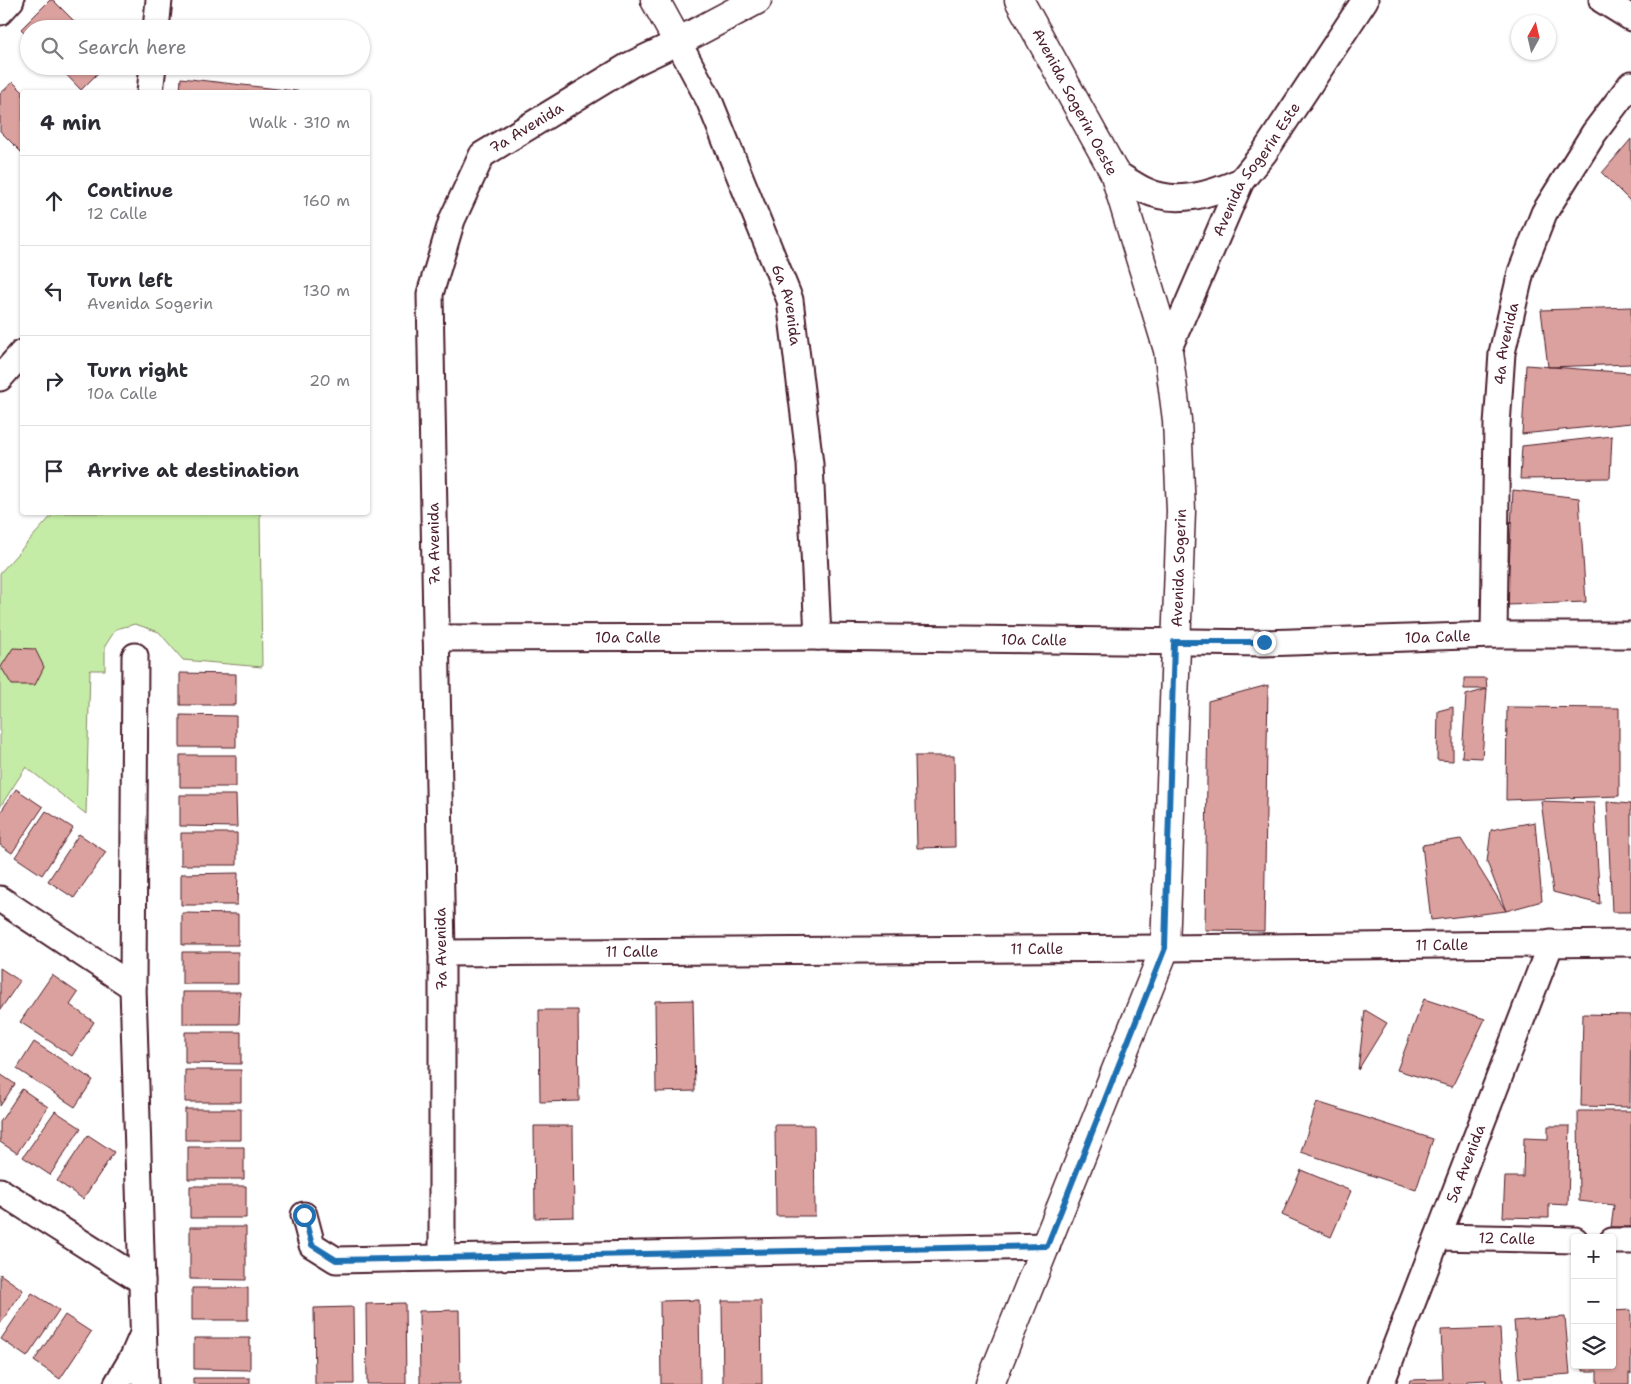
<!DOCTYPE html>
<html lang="en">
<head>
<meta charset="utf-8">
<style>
	body { margin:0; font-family:"Shantell Sans",sans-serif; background:#f2f2f3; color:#2b2b33 }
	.controls { position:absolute; right:15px; bottom:15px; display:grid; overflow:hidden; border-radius:5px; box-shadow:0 1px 4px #0004 }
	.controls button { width:45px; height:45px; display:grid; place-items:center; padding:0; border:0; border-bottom:1px solid #e1e1e2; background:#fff; color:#2b2b33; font:25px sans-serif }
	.compass { position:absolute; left:1511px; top:15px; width:45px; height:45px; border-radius:50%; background:#fff; box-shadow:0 1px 4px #0004; rotate:8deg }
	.stop { position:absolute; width:15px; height:15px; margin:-11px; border:4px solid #1f6fb2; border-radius:50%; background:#fff }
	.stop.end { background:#1f6fb2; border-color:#fff; box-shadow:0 1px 5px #0008 }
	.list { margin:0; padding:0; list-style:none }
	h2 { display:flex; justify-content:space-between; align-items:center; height:65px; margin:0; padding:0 20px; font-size:21px }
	h2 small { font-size:16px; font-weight:400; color:#7c7c81 }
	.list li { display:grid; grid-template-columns:32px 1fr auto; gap:15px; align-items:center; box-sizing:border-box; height:90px; padding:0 20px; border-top:1px solid #e1e1e2 }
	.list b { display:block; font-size:19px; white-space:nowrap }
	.list p { margin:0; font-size:16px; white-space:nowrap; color:#7c7c81 }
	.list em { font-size:16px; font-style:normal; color:#7c7c81 }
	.icon { flex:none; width:28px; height:28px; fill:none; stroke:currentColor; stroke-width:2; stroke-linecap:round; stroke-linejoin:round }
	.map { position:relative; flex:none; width:1631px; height:1384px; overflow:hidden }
	.search { position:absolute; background:#fff; box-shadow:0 1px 4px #0004; left:20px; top:20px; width:350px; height:55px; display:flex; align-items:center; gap:12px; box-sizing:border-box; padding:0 18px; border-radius:28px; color:#7c7c81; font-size:19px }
	.panel { position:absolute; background:#fff; box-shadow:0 1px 4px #0004; left:20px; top:90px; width:350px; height:425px; border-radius:5px }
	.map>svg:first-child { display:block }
</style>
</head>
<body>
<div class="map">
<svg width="1631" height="1384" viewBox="0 0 1631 1384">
	<rect width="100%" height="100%" fill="#fff"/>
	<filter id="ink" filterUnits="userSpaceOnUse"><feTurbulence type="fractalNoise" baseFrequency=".02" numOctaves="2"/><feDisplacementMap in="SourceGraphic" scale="10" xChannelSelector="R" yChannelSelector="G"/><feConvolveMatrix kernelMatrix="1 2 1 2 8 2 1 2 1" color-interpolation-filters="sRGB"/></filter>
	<g filter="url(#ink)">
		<path fill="#c5eca6" stroke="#888668" d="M 54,513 L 260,513 L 262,667 L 183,660 L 159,632 L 135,624 L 116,629 L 105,646 L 105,670 L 90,670 L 86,814 L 26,767 L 0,807 L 0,573 Z"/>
		<path fill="#dba19e" stroke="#4a1f2b" d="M 50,0 L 53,0 L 82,29 L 29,29 L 29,37 L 21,29 Z
			M 58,66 L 105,66 L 81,90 Z
			M 181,78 L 304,92 L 180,92 Z
			M 13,82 L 23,92 L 22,153 L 0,131 L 0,94 Z
			M 1631,139 L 1631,202 L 1602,173 Z
			M 1631,307 L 1631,364 L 1548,367 L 1541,310 Z
			M 1526,365 L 1631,373 L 1631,423 L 1522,434 Z
			M 1612,436 L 1610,478 L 1520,479 L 1522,446 Z
			M 1513,490 L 1579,498 L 1586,602 L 1507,605 Z
			M 13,648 L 35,649 L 44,667 L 35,685 L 12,685 L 1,667 Z
			M 180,673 L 236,674 L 236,705 L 180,705 Z
			M 1464,678 L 1486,678 L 1487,689 L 1464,689 Z
			M 1268,685 L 1264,931 L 1205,930 L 1208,701 Z
			M 1487,689 L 1482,758 L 1462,757 L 1466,695 Z
			M 1453,707 L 1453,761 L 1437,760 L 1438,711 Z
			M 1507,707 L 1619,708 L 1619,796 L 1506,800 Z
			M 180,715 L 236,716 L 236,747 L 180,747 Z
			M 180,755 L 236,755 L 236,787 L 180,787 Z
			M 915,756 L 954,756 L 955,847 L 917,848 Z
			M 16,789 L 43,807 L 12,853 L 0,845 L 0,813 Z
			M 180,795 L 236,795 L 237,827 L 180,826 Z
			M 1541,801 L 1594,803 L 1600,904 L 1553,892 Z
			M 1607,802 L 1631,804 L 1631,912 L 1612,912 Z
			M 46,811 L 73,828 L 42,875 L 15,857 Z
			M 1535,822 L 1542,901 L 1506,911 L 1487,862 L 1491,830 Z
			M 181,833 L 237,833 L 237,865 L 181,865 Z
			M 79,834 L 106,852 L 74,898 L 48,881 Z
			M 1461,839 L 1506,911 L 1431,920 L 1422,845 Z
			M 238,873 L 237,905 L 181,905 L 181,874 Z
			M 182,913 L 238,914 L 238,945 L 182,945 Z
			M 182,952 L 238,952 L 238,984 L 182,984 Z
			M 0,968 L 20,981 L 0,1010 Z
			M 52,975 L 78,993 L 70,1005 L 94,1022 L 72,1056 L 20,1022 Z
			M 183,992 L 240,992 L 239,1024 L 183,1024 Z
			M 1424,999 L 1485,1019 L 1452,1087 L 1397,1070 Z
			M 693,1000 L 695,1091 L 656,1092 L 655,1001 Z
			M 539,1010 L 578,1010 L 579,1101 L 540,1102 Z
			M 1365,1010 L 1387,1023 L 1358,1070 Z
			M 1583,1014 L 1631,1015 L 1630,1107 L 1581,1106 Z
			M 185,1032 L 241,1032 L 241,1064 L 185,1063 Z
			M 34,1042 L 93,1080 L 75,1107 L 17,1069 Z
			M 185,1070 L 241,1070 L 241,1102 L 185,1102 Z
			M 0,1074 L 15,1084 L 0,1106 Z
			M 22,1089 L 48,1107 L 17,1153 L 0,1142 L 0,1122 Z
			M 1317,1102 L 1433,1139 L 1416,1190 L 1301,1152 Z
			M 185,1109 L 241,1109 L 241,1140 L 185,1140 Z
			M 55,1111 L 81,1128 L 50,1175 L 23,1157 Z
			M 1578,1111 L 1631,1111 L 1631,1227 L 1611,1227 L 1614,1205 L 1579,1201 Z
			M 775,1125 L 814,1125 L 815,1216 L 776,1216 Z
			M 534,1126 L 573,1126 L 574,1217 L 535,1218 Z
			M 1548,1126 L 1570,1126 L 1568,1205 L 1549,1204 L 1549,1218 L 1503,1217 L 1505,1177 L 1523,1177 L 1524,1138 L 1548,1139 Z
			M 88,1135 L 114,1152 L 83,1199 L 57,1181 Z
			M 188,1147 L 244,1147 L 244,1179 L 188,1179 Z
			M 1301,1170 L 1351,1191 L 1331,1237 L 1282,1215 Z
			M 190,1186 L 246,1186 L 246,1218 L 190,1218 Z
			M 190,1227 L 246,1227 L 246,1280 L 190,1279 Z
			M 0,1274 L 23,1290 L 0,1324 Z
			M 192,1288 L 248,1288 L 248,1320 L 192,1320 Z
			M 32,1293 L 59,1310 L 27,1357 L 1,1339 Z
			M 699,1300 L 700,1384 L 661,1384 L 660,1301 Z
			M 722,1301 L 761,1301 L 762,1384 L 723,1384 Z
			M 405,1303 L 406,1384 L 367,1384 L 366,1304 Z
			M 353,1307 L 354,1384 L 315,1384 L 314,1308 Z
			M 459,1310 L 460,1384 L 420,1384 L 419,1311 Z
			M 1631,1310 L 1631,1374 L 1629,1373 L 1629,1384 L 1597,1384 L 1597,1371 L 1583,1371 L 1583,1365 L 1612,1365 L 1612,1311 Z
			M 65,1315 L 91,1332 L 60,1379 L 34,1361 Z
			M 1565,1317 L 1570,1374 L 1519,1378 L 1514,1321 Z
			M 1500,1328 L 1503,1384 L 1486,1384 L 1486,1380 L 1467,1381 L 1466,1384 L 1409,1384 L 1410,1380 L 1443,1379 L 1441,1330 Z
			M 194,1338 L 250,1338 L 250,1370 L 194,1369 Z
			M 193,1378 L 250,1378 L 250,1384 L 193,1384 Z"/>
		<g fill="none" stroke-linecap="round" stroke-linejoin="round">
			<defs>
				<g id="minor">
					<path d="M 1602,0 L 1631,18"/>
					<path d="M 0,12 L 11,0"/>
					<path d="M 156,29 L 159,0"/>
					<path d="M 150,92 L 153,66"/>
					<path d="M 1114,172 C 1124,178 1134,185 1144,190 C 1177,206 1211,194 1241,181"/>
					<path id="s1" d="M 1168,350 L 1241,181 L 1264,153 L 1365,0"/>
					<path d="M 0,378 L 22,353"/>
					<path id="s2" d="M 1494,635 L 1497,425 L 1502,353 L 1521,272 L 1544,213 L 1594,133 L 1631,84"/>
					<path id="s3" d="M 436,638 L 818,637 L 1264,643 L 1494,635 L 1631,635"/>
					<path d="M 135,656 L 133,987 L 145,1384"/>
					<path d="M 0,899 L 133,987"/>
					<path id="s4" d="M 442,953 L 1165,948 L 1631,943"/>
					<path d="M 0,1191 L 142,1281"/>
					<path d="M 304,1215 L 312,1245 L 336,1260 L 1047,1246"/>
					<path id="s5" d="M 1438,1237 L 1575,1240"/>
					<path d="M 1612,1241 L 1631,1241"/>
					<path id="s6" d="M 442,1258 L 442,953 L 430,294 L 452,220 L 482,155 L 630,65 L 678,42 L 709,100 L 790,300 L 810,464 L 818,637"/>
					<path d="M 117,1384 L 133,1357 L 142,1336"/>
					<path id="s7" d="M 1381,1384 L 1551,943"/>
				</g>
				<g id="tertiary">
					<path d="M 655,0 L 678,42 L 757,0"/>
					<path id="s8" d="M 990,1384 L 1165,948 L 1181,511 L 1177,420 L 1168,350 L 1114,172 L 1019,0"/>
				</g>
			</defs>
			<use href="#minor" stroke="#4a1f2b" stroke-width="29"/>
			<use href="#tertiary" stroke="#4a1f2b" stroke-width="31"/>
			<use href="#minor" stroke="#fff" stroke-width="25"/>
			<use href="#tertiary" stroke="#fff" stroke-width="28"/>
		</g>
	</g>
	<g fill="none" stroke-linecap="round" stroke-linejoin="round" filter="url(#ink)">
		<path stroke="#1f6fb2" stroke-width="6" d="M 304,1215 L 312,1245 L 336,1260 L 1047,1246 L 1165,948 L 1174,642 L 1264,642"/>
	</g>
	<g text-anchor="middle" stroke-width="4" stroke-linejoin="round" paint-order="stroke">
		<g font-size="15" fill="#4a1f2b" stroke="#fff">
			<text transform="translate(1075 102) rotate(62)" y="5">Avenida Sogerin Oeste</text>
			<text dy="5" stroke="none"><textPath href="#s6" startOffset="1165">7a Avenida</textPath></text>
			<text dy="5" stroke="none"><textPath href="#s1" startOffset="202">Avenida Sogerin Este</textPath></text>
			<text dy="5" stroke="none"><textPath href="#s6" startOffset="1625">6a Avenida</textPath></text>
			<text dy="5" stroke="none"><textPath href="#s2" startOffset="292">4a Avenida</textPath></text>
			<text transform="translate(434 544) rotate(-91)" y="5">7a Avenida</text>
			<text dy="5" stroke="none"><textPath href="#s8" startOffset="850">Avenida Sogerin</textPath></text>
			<text dy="5" stroke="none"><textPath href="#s3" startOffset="192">10a Calle</textPath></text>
			<text dy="5" stroke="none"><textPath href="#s3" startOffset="1002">10a Calle</textPath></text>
			<text dy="5" stroke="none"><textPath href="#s3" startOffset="598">10a Calle</textPath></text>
			<text dy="5" stroke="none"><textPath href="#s4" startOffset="1000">11 Calle</textPath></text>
			<text transform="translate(441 949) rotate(-91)" y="5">7a Avenida</text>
			<text dy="5" stroke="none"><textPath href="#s4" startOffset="595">11 Calle</textPath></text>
			<text dy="5" stroke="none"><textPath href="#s4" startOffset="190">11 Calle</textPath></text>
			<text dy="5" stroke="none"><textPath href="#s7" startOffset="236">5a Avenida</textPath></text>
			<text dy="5" stroke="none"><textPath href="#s5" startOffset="69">12 Calle</textPath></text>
		</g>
	</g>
</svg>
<div class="controls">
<button>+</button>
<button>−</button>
<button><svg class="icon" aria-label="layers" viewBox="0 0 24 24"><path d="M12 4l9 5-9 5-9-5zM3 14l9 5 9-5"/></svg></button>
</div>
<svg class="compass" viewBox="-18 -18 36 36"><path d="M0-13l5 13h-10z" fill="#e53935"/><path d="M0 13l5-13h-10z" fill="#7c7c81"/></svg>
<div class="stop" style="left:304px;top:1215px"></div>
<div class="stop end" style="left:1264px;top:642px"></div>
<div class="search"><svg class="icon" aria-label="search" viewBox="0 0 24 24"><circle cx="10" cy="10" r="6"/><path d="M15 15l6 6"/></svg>Search here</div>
<section class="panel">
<h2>4 min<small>Walk · 310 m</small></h2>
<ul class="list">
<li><svg class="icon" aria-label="ahead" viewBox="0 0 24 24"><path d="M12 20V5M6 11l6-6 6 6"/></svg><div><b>Continue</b><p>12 Calle</p></div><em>160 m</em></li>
<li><svg class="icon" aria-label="left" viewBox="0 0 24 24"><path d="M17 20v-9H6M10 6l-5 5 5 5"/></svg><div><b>Turn left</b><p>Avenida Sogerin</p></div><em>130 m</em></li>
<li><svg class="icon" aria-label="right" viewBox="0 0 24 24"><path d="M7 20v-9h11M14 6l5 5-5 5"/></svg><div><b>Turn right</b><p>10a Calle</p></div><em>20 m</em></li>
<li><svg class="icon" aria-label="arrive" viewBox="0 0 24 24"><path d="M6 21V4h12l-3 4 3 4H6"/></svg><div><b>Arrive at destination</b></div></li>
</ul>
</section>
</div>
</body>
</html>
